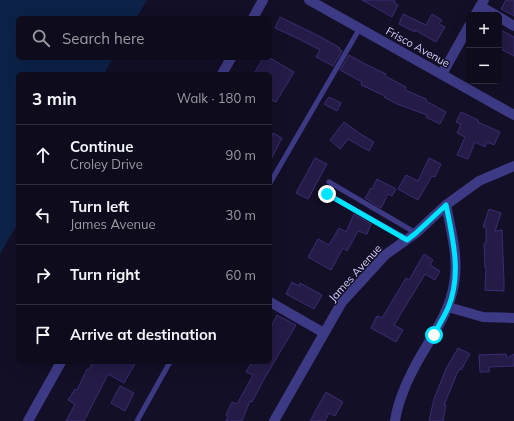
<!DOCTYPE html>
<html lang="en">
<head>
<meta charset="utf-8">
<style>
	body { margin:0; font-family:Mulish,sans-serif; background:#171425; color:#f1f3f6 }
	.controls { position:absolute; right:12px; top:12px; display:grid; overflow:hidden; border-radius:6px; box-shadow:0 4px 16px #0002 }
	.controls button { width:36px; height:36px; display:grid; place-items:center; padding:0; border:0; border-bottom:1px solid #2e2b3b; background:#0e0b1c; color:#f1f3f6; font:20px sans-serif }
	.stop { position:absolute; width:12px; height:12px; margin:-9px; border:3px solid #00e5ff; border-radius:50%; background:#fff }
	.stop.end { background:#00e5ff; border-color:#fff; box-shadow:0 1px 4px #0008 }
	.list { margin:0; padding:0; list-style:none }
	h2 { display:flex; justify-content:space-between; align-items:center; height:52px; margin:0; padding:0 16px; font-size:17px }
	h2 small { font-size:13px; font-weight:400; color:#9b9ba3 }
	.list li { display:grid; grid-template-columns:26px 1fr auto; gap:12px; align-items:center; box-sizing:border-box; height:60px; padding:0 16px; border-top:1px solid #2e2b3b }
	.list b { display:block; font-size:15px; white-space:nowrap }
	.list p { margin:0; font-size:13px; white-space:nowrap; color:#9b9ba3 }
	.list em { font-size:13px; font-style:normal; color:#9b9ba3 }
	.icon { flex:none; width:22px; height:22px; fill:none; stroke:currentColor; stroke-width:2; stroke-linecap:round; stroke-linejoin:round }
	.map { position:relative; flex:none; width:514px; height:421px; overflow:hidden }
	.search { position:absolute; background:#0e0b1c; box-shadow:0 4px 16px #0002; left:16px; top:16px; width:256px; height:44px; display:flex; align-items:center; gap:10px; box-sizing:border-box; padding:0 14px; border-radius:6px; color:#9b9ba3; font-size:15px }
	.panel { position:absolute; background:#0e0b1c; box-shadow:0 4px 16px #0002; left:16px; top:72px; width:256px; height:292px; border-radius:6px }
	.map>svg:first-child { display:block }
</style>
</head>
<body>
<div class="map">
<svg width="514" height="421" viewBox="0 0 514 421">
	<rect width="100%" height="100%" fill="#130f26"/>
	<path fill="#0c2248" d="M 0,0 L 147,0 L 136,18 L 18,18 L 18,58 L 113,58 L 104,74 L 18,74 L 18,223 L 0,254 Z"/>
	<path fill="#241b47" stroke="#3b2d73" d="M 362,0 L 395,0 L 394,2 L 398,5 L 392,17 Z
		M 506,0 L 514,0 L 514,16 L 501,9 Z
		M 403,14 L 426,25 L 432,14 L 442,20 L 439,24 L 445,27 L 436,42 L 415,30 L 415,32 L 399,24 Z
		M 280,17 L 321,37 L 340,48 L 339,50 L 342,51 L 333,66 L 316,57 L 320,50 L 297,38 L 275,28 Z
		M 499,29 L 514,37 L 514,56 L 499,48 Z
		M 349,55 L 365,64 L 386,74 L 385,76 L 406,87 L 405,90 L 426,99 L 426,101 L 446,112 L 440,124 L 426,117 L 427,115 L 397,104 L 384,97 L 385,96 L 361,85 L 362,82 L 340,70 Z
		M 263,58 L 270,58 L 294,72 L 276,102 L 270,99 L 270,74 L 254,74 Z
		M 329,97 L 341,103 L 337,111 L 324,104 Z
		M 461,112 L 478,120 L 478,122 L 500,132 L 494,145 L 487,142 L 485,147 L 475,142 L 468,159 L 457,155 L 465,137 L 457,133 L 461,124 L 456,122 Z
		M 344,122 L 359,133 L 374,142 L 369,151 L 348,139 L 340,149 L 330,140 Z
		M 273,133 L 282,138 L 270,161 L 270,138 Z
		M 315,158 L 327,164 L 308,199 L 296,193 Z
		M 429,158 L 441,164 L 435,177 L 432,176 L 418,200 L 398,189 L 406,175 L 418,181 Z
		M 377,179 L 396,189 L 392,196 L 388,194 L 381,208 L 365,198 L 371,188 L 372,189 Z
		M 489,209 L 501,213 L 495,231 L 502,230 L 504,280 L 504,291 L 485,290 L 486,267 L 485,268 L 484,244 L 486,243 L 486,227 L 483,227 Z
		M 354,214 L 371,224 L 367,234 L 358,231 L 347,251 L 343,248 L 331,270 L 308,257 L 318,239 L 329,245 L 339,228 L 346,232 Z
		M 424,254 L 433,260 L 430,265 L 440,271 L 435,280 L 425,274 L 394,325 L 403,330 L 396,342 L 371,328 L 377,316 L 382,318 L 406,278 L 409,280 Z
		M 292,282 L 299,286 L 300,283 L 322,295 L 314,309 L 286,294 Z
		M 277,315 L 296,325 L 263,381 L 252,402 L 250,401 L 242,421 L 226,421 L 228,416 L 226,415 L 232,402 L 237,404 L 253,375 L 246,372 L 252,362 L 270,362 L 270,329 Z
		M 458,348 L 470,354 L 461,370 L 459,369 L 444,405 L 446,405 L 443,421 L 429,421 L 434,399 L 446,369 Z
		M 506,354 L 507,358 L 514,354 L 514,366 L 489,367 L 489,372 L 480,372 L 479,355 Z
		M 93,362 L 136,362 L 124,383 L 108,374 L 99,392 L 84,421 L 66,421 L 75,404 L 68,400 L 75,389 L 77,390 L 87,369 L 89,370 Z
		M 120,386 L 134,393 L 125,411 L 111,403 Z
		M 326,392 L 343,402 L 335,416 L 329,413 L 325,421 L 310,421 Z"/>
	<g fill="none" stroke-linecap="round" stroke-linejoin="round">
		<path stroke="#3d3a85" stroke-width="5" d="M 329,182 L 416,233
			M 270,183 L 360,28
			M 327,194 L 407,239
			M 137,421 L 170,362"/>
		<path stroke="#3d3a85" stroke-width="10" d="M 309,0 L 514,115
			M 480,6 L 496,15
			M 475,15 L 484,0
			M 499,17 L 514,26
			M 253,18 L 263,0
			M 222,74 L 231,58
			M 442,74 L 469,26
			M 270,302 L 324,333
			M 448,307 L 483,317 L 514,318
			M 28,421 L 61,362
			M 395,421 C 397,406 405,385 412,372 C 426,343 449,317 454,284 C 459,258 451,231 446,205"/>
		<path stroke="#3d3a85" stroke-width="10" d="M 274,421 L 342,302 L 385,255 L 416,233 L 446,205 L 479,181 L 514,166"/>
	</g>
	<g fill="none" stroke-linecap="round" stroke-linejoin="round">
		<path stroke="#00e5ff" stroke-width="5" d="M 327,194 L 407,240 L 416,233 L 446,205 C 453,239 462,275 448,308 C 444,317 438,326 434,335"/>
	</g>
	<g text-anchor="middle" stroke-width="3" stroke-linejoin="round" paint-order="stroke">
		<g font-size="11" fill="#d9d4ff" stroke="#130f26">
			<text transform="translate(418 47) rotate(29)" y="4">Frisco Avenue</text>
			<text transform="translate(355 273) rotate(-48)" y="4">James Avenue</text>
		</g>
	</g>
</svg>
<div class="controls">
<button>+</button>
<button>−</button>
</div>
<div class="stop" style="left:434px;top:335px"></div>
<div class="stop end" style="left:327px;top:194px"></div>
<div class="search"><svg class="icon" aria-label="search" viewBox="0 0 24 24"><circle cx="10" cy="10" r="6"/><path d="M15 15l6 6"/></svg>Search here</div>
<section class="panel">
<h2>3 min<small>Walk · 180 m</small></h2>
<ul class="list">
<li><svg class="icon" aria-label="ahead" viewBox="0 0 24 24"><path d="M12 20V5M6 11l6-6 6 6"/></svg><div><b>Continue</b><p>Croley Drive</p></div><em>90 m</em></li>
<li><svg class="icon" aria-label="left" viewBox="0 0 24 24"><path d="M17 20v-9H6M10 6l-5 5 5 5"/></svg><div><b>Turn left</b><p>James Avenue</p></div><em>30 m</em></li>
<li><svg class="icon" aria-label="right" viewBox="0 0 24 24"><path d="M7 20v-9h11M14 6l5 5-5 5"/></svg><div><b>Turn right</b></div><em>60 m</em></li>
<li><svg class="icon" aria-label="arrive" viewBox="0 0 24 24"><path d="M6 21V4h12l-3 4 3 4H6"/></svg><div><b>Arrive at destination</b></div></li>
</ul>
</section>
</div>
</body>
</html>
